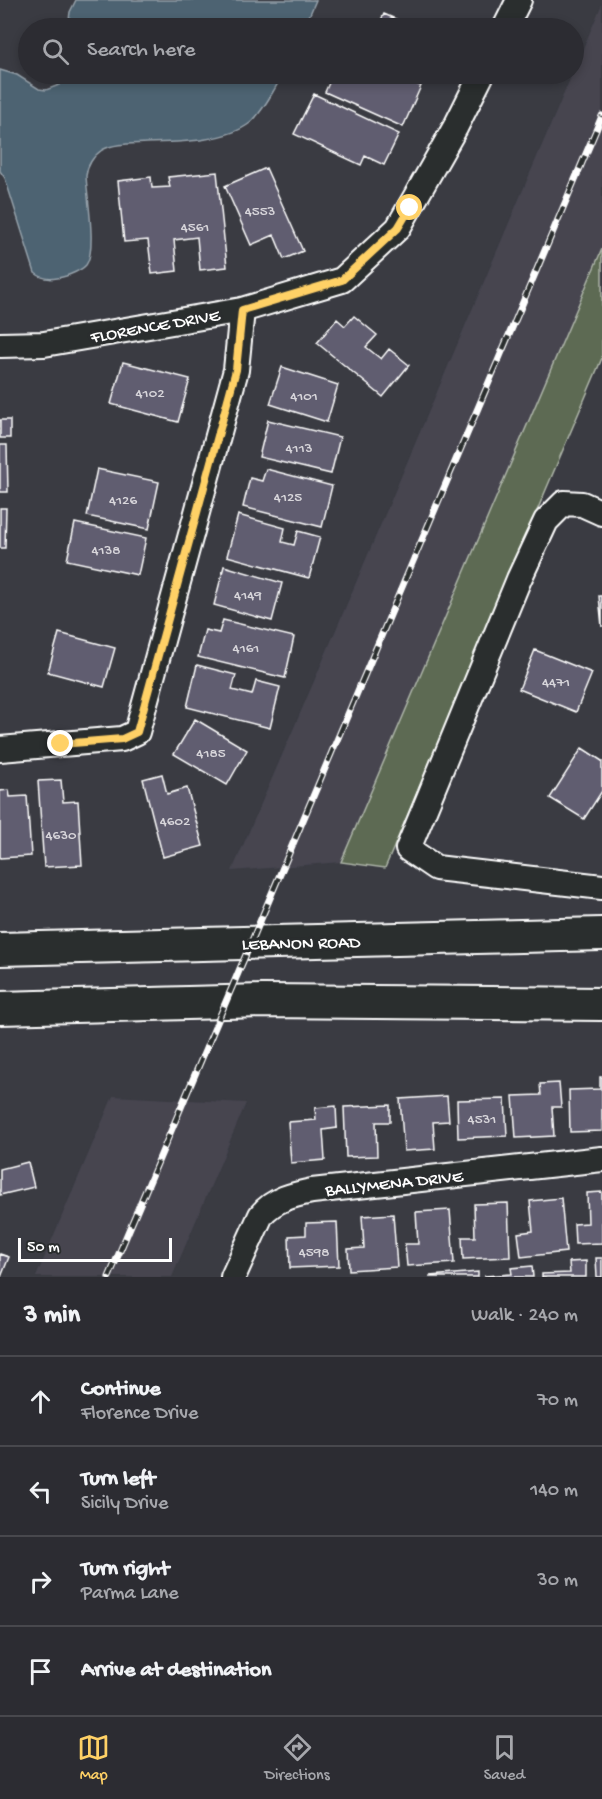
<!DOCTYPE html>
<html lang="en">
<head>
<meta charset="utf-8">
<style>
	body { margin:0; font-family:"Gochi Hand",sans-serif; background:#34343a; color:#f1f3f6 }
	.scale { position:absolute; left:18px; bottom:15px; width:154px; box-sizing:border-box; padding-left:6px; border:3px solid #fff; border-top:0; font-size:16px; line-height:21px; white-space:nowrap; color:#fff; -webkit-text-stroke:4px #2a2d2e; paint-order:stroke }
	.stop { position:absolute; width:18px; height:18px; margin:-14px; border:4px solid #ffd166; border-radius:50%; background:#fff }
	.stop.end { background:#ffd166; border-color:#fff; box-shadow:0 2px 6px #0008 }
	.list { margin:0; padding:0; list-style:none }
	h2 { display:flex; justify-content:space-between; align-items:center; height:78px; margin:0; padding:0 24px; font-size:26px }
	h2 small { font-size:20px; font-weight:400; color:#a6a7ac }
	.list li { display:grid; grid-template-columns:39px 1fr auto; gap:18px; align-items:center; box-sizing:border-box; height:90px; padding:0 24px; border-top:2px solid #48484d }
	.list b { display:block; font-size:22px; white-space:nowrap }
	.list p { margin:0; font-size:20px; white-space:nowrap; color:#a6a7ac }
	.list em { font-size:20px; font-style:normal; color:#a6a7ac }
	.icon { flex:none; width:33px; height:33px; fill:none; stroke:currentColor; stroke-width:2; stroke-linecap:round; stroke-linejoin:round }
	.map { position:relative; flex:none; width:602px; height:1277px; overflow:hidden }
	.search { position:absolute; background:#2c2c32; box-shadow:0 3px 9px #0003; left:18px; right:18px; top:18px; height:66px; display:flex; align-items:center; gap:15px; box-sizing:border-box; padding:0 21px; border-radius:33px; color:#a6a7ac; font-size:22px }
	.sheet { height:438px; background:#2c2c32 }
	nav { display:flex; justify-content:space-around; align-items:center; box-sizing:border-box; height:84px; border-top:2px solid #48484d; background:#2c2c32; font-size:16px; color:#a6a7ac }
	nav a { display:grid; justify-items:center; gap:3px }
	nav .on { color:#ffd166 }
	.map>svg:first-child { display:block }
</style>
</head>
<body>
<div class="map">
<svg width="602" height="1277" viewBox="0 0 602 1277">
	<rect width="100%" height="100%" fill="#3a3b42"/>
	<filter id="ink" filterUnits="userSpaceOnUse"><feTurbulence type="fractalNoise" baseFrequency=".0167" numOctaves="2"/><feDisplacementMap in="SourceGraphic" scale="12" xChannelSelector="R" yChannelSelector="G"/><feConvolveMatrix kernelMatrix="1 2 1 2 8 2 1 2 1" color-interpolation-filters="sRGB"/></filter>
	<g filter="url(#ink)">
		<path fill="#464550" d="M 602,4 L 602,249 L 341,862 L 232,871 L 318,672 Z
			M 113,1096 L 246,1103 L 172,1277 L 36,1277 Z"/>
		<path fill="#5d6b53" stroke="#aeb5a9" stroke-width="1.5" d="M 602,249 L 602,358 L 385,868 L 341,862 Z"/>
		<path fill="#4e6372" stroke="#95a1aa" stroke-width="1.5" d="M 76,0 L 316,0 L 304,28 L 68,28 L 70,12 Z
			M 0,70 L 17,75 L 39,89 L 46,90 L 59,85 L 68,74 L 283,74 C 275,88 263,112 250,123 C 226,142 177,142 147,143 C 133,144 115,143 102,150 C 93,156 87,166 86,176 C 87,196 97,250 86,265 C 81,271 73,273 66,276 C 55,279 45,281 35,273 L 5,178 L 0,171 Z"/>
		<path fill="#615d6f" stroke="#fff" stroke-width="1.5" d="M 384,14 L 416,28 L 377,28 Z
			M 333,74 L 392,74 L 421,86 L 403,127 L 325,92 Z
			M 403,74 L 429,74 L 425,83 Z
			M 314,94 L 399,134 L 384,165 L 365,156 L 361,165 L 294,134 Z
			M 266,168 L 303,251 L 284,259 L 274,235 L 251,245 L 225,186 Z
			M 217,172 L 227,267 L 200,270 L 197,237 L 174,240 L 177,271 L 152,274 L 148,240 L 124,242 L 118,181 L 151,177 L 152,188 L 170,187 L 168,177 Z
			M 354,316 L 377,335 L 366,347 L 381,359 L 389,349 L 409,365 L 383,397 L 317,343 L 337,319 L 345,326 Z
			M 123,362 L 190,379 L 178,422 L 111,404 Z
			M 282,367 L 338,385 L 327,422 L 270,404 Z
			M 0,420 L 10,420 L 10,438 L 0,438 Z
			M 268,420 L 340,437 L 331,474 L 259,457 Z
			M 0,445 L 7,445 L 8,492 L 0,492 Z
			M 97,469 L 159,482 L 149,529 L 87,516 Z
			M 266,469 L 332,486 L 322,527 L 243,507 L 250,478 L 262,481 Z
			M 0,508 L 6,508 L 5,548 L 0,548 Z
			M 238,515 L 285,528 L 282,542 L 294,545 L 298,531 L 320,537 L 309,578 L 227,556 Z
			M 75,523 L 146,538 L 138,575 L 67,560 Z
			M 224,566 L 282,583 L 272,621 L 214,605 Z
			M 599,596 L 602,596 L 602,627 Z
			M 223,620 L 294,637 L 285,678 L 198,657 L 205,630 L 219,633 Z
			M 59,633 L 115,648 L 104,687 L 48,672 Z
			M 535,650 L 592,673 L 576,712 L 519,689 Z
			M 197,665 L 236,675 L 232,690 L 252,695 L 256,681 L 280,687 L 270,728 L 187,707 Z
			M 195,719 L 247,750 L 227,785 L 174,754 Z
			M 582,748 L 602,761 L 602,791 L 584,819 L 550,798 Z
			M 162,774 L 167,794 L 187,788 L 203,846 L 163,857 L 143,779 Z
			M 61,780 L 63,802 L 78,801 L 82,865 L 44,867 L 38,781 Z
			M 9,790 L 10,797 L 27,796 L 31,856 L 0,858 L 0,791 Z
			M 600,1077 L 602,1077 L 602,1131 L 570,1132 L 569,1090 L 600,1089 Z
			M 559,1083 L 561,1107 L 552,1107 L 554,1136 L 516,1138 L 513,1096 L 541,1095 L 540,1084 Z
			M 447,1096 L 449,1121 L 433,1122 L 435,1149 L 404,1151 L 400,1099 Z
			M 505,1099 L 507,1136 L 458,1138 L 457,1100 Z
			M 390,1105 L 390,1122 L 376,1122 L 377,1156 L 346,1157 L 344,1107 Z
			M 336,1106 L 337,1128 L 323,1130 L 325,1160 L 291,1163 L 288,1122 L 316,1120 L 315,1108 Z
			M 28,1162 L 34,1187 L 0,1195 L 0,1169 Z
			M 602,1192 L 602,1243 L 575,1244 L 574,1224 L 588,1223 L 587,1193 Z
			M 561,1198 L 566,1252 L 521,1257 L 518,1233 L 533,1231 L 530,1201 Z
			M 508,1203 L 510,1257 L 463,1259 L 462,1237 L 475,1237 L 474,1204 Z
			M 450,1210 L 454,1263 L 407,1266 L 405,1244 L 418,1244 L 416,1212 Z
			M 393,1214 L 397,1267 L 349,1270 L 348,1249 L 364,1248 L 362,1216 Z
			M 337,1222 L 339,1266 L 290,1268 L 289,1236 L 306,1235 L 306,1223 Z
			M 0,1254 L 9,1257 L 1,1277 L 0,1277 Z
			M 596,1258 L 602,1258 L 602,1277 L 597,1277 Z
			M 586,1261 L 586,1277 L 542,1277 L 542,1274 L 570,1273 L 569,1262 Z
			M 532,1266 L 533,1277 L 485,1277 L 485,1276 L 512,1274 L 511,1268 Z
			M 478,1272 L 478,1277 L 430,1277 L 430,1276 Z"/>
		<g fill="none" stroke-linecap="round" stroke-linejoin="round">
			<defs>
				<path id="minor" d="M 505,28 L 519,0
					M 0,345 L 44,344 L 242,310 L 342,280 L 398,228 L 456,126 L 482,74
					M 602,513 L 582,504 L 564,503 L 546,521 L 519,579 L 408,849 L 436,868 L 602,887
					M 0,749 L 122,739 L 137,732 L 236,370 L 242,310
					M 233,1277 L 261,1215 C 274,1199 293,1195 312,1191 L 602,1159"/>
				<path id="major" d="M 0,949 L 602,934
					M 0,1008 L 263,1001 L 602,1004"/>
			</defs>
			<use href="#minor" stroke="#fff" stroke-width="28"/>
			<use href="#major" stroke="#fff" stroke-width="36"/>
			<use href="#minor" stroke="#2a2d2e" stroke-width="24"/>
			<use href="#major" stroke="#2a2d2e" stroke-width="32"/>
			<defs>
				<path id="rail" d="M 109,1277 L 602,116"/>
			</defs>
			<use href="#rail" stroke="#fff" stroke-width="7"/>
			<use href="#rail" stroke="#2a2d2e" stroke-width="4.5" stroke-dasharray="14" stroke-linecap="butt"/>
		</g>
	</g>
	<g fill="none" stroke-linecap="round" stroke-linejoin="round" filter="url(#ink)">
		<path stroke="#ffd166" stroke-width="8" d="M 61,744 L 122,739 L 137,732 L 236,370 L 242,310 L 342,280 L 398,228 L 410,208"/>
	</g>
	<g text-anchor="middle" stroke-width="6" stroke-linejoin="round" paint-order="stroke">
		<g font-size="15" fill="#d8d6db">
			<text x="260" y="215">4553</text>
			<text x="195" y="231">4561</text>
			<text x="150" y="397">4102</text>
			<text x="304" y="400">4101</text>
			<text x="299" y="452">4113</text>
			<text x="288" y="501">4125</text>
			<text x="123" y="504">4126</text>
			<text x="106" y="554">4138</text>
			<text x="248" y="599">4149</text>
			<text x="246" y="652">4161</text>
			<text x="556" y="686">4471</text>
			<text x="211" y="757">4185</text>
			<text x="175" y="825">4602</text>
			<text x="61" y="839">4630</text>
			<text x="482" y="1123">4531</text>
			<text x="314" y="1256">4598</text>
		</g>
		<g font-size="18" fill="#fff" stroke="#2a2d2e">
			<text transform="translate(155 325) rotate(-10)" y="6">FLORENCE DRIVE</text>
			<text transform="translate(301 942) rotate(-1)" y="6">LEBANON ROAD</text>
			<text transform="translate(394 1182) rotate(-6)" y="6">BALLYMENA DRIVE</text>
		</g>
	</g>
</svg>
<div class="scale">50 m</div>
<div class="stop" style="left:410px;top:208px"></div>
<div class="stop end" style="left:61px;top:744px"></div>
<div class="search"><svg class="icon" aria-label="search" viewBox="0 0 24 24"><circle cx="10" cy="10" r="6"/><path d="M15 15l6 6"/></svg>Search here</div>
</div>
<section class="sheet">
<h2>3 min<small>Walk · 240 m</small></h2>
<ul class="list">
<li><svg class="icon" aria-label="ahead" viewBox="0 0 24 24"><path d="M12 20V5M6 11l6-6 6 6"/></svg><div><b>Continue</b><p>Florence Drive</p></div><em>70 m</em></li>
<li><svg class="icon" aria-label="left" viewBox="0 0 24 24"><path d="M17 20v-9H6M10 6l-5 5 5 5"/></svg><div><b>Turn left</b><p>Sicily Drive</p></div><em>140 m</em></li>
<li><svg class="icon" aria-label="right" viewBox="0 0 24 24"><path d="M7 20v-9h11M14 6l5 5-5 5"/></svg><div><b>Turn right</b><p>Parma Lane</p></div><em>30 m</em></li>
<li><svg class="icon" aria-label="arrive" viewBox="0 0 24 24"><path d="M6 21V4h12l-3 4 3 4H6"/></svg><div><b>Arrive at destination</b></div></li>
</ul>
</section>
<nav>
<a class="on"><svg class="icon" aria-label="map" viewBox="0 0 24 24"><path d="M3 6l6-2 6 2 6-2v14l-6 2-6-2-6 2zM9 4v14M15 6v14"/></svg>Map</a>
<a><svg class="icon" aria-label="directions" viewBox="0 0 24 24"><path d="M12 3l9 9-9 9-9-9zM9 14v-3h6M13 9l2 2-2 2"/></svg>Directions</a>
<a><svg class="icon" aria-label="saved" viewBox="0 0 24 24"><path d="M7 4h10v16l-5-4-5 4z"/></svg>Saved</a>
</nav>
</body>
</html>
